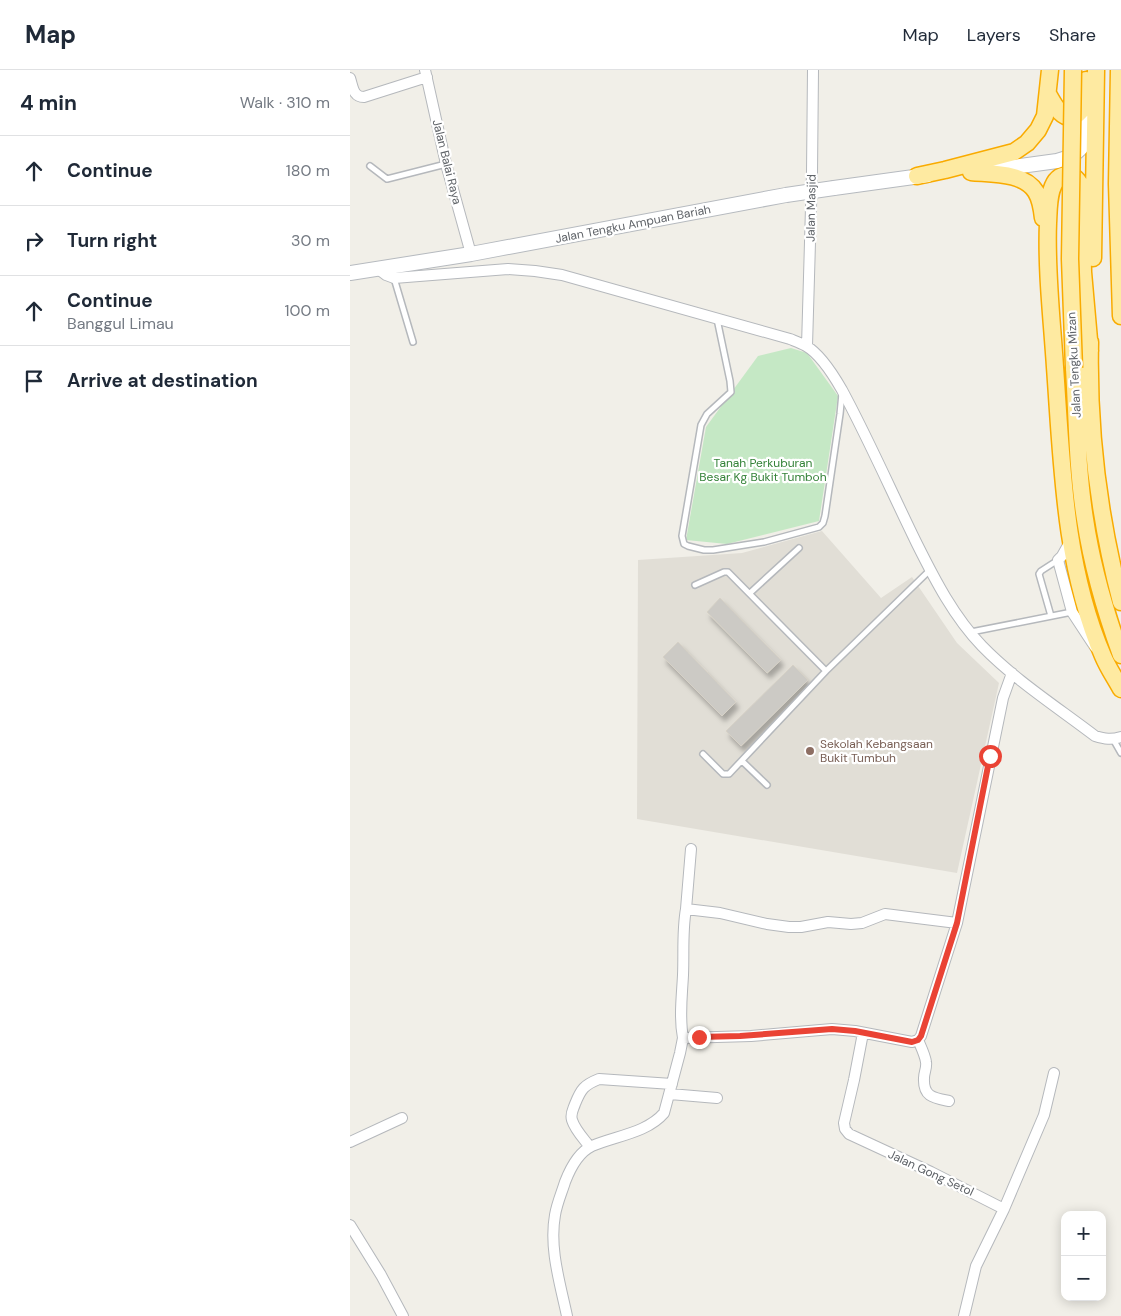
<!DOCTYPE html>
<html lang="en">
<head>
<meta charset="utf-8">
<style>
	body { margin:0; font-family:"DM Sans",sans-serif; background:#f6f6f7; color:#1f2937 }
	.controls { position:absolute; right:15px; bottom:15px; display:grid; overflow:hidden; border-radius:10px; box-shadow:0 2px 12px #0003 }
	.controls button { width:45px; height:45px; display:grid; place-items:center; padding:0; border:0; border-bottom:1px solid #e0e1e3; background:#fff; color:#1f2937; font:25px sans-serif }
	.stop { position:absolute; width:15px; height:15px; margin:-11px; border:4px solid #ea4335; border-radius:50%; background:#fff }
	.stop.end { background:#ea4335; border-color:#fff; box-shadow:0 1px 5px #0008 }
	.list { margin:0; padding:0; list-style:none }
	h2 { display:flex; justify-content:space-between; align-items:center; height:65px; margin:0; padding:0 20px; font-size:21px }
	h2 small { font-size:16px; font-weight:400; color:#747a83 }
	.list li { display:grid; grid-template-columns:32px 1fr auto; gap:15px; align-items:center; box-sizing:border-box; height:70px; padding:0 20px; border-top:1px solid #e0e1e3 }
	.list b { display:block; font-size:19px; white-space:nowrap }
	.list p { margin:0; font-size:16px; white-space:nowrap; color:#747a83 }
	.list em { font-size:16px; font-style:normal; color:#747a83 }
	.icon { flex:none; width:28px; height:28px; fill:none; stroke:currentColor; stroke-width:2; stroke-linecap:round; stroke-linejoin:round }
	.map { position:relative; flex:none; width:771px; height:1246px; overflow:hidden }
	header { display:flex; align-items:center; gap:30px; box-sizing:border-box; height:70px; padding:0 25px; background:#fff; border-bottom:1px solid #e0e1e3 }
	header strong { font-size:24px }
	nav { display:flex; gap:28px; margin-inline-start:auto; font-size:18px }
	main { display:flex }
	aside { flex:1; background:#fff }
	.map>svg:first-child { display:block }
</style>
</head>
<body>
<header>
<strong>Map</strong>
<nav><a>Map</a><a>Layers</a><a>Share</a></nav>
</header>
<main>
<aside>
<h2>4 min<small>Walk · 310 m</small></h2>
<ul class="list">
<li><svg class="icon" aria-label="ahead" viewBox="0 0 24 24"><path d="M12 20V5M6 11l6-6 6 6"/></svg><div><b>Continue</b></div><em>180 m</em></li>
<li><svg class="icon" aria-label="right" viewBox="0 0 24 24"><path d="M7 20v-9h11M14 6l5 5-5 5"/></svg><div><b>Turn right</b></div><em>30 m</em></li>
<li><svg class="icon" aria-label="ahead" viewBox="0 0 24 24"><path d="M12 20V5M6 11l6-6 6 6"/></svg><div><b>Continue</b><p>Banggul Limau</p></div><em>100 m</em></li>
<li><svg class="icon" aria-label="arrive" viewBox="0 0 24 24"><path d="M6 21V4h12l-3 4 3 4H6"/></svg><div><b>Arrive at destination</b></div></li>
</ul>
</aside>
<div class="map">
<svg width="771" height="1246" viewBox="0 0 771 1246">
	<defs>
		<filter id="shadow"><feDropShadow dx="3" dy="5.5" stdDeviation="2.5" flood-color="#0004"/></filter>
	</defs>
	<rect width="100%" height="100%" fill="#f1efe8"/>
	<path fill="#e1ded6" d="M 472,461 L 531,528 L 562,507 L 607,573 L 649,613 L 607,803 L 287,749 L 288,490 L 392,483 Z"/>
	<path fill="#c5e8c5" d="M 441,278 L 457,283 L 488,326 L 469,451 L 377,474 L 336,470 L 356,357 L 408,286 Z"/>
	<path fill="#cccac5" stroke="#d6d1c6" filter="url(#shadow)" d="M 370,528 L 431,590 L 417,603 L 357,542 Z
		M 328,572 L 386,632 L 372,646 L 313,587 Z
		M 443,595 L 458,610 L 391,676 L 376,661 Z"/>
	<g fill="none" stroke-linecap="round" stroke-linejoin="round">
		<defs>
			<path id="service" d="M 20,96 L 37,109 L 96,94
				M 44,208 L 63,272
				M 367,249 L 380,311 L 381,322 L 357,344 L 351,355 L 332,466 L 334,474 L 338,476 L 354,480 L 363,480 L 414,472 L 469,457 L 473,453 L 475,446 L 490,344 L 492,323
				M 345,515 L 374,502 L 378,502 L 476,601
				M 400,523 L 449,478
				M 701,546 L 689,504 L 691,501 L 708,490
				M 621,562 L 722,542
				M 763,669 L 771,683
				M 353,684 L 373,704 L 379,704 L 476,601 L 580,500
				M 392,691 L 417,715"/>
			<path id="minor" d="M 75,0 L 96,94 L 121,184
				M 0,8 C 3,17 3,27 14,27 L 77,7
				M 28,199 L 36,205 L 44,208 L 158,199 L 185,201 L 212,205 L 440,269 C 445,271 451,273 456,276 C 470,284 484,306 492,320 C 519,370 542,423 567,474 C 585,510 604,547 632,576 C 665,610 707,637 745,666 C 755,669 761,670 771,667
				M 457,276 L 462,103 L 463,0
				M 721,470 L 712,486 L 708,490 L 722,542 L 745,577
				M 341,779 L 336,839 L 370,843 L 417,854 L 439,857 L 451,857 L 478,852 L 501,854 L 512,853 L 535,844 L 607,853
				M 513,963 L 504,1010 L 494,1053 L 495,1059 L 499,1064 L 581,1102 L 654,1139 L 626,1196 L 614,1246
				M 333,968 C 329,947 332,926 333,905 C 334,883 332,861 336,839
				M 568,970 C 571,977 575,985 576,992 C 577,998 574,1002 574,1008 C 573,1027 584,1028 599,1031
				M 320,1024 L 367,1028
				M 0,1072 L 52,1048
				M 240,1077 C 234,1069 225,1060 222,1050 C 220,1044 223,1040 225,1034 C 231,1019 234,1015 249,1009 L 322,1014
				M 654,1139 L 694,1045 L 704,1003
				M 0,1155 L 31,1205 L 53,1246
				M 217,1246 C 210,1213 199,1178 205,1145 C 207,1133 212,1122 215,1112 C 220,1099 229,1082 242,1076 C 265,1066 297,1063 314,1043 L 330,983 L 333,968 L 401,966 L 482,959 L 505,961 L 562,972 L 568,970 L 571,966 L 607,853 L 653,628 L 662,603"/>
			<path id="secondary" d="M 641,100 L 707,91 C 742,81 735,68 734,37
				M 484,118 L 578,105
				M 0,203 L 121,184 L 436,125"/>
			<path id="trunk" d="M 769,0 L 767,114 L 771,246
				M 698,24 C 703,32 711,51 724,46 C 727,45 731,41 733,38 C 736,33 736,17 736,10
				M 621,102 C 641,104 674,102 686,122 C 691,130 692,139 693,148
				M 567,106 L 595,100 L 664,82 L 677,73 L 688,60 L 695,46 L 700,0
				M 743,188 L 746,0
				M 740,272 C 738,360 749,448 771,532
				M 740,281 L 733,202 L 731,116 C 728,110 724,105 717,105 C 697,106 699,140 698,153 C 696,200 702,250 705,297 C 712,393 714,496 753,586 C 758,598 765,608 771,619
				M 724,298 C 727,348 727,399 735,449 C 742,496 755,541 771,585"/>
		</defs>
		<use href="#service" stroke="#b5b8bc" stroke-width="8"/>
		<use href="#minor" stroke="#b5b8bc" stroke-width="12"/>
		<use href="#secondary" stroke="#b6babf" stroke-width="16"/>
		<use href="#trunk" stroke="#f9ab00" stroke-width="19"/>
		<use href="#service" stroke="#fff" stroke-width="5"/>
		<use href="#minor" stroke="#fff" stroke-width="10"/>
		<use href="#secondary" stroke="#fff" stroke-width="14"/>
		<use href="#trunk" stroke="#feeaa1" stroke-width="16"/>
		<defs>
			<path id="secondary-bridge" d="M 436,125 L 484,118"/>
			<path id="trunk-bridge" d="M 723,0 L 720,189 L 724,298"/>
		</defs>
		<use href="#secondary-bridge" stroke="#b6babf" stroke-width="16" stroke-linecap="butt"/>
		<use href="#trunk-bridge" stroke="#f9ab00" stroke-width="19" stroke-linecap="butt"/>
		<use href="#secondary-bridge" stroke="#fff" stroke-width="14"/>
		<use href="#trunk-bridge" stroke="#feeaa1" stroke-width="16"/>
	</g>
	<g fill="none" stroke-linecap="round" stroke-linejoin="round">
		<path stroke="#ea4335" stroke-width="6" d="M 349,967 L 390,966 L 482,959 L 505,961 L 562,972 L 568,970 L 571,966 L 607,853 L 640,686"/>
	</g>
	<circle fill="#8d6e63" stroke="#fff" stroke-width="2" cx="460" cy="681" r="5"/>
	<g text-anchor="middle" stroke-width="4.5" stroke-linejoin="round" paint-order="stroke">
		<g font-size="12" fill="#5f6368" stroke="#fff">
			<text transform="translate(97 92) rotate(76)" y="4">Jalan Balai Raya</text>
			<text transform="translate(461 138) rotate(-89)" y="4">Jalan Masjid</text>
			<text transform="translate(283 154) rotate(-11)" y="4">Jalan Tengku Ampuan Bariah</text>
			<text transform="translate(724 295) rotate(-93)" y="4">Jalan Tengku Mizan</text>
			<text transform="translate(581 1103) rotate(25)" y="4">Jalan Gong Setol</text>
		</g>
		<g font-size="12" fill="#348238" stroke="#fff">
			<text x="413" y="397">Tanah Perkuburan<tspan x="413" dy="14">Besar Kg Bukit Tumboh</tspan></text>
		</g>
		<g font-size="12" fill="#785e54" stroke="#fff" text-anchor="start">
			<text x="470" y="678">Sekolah Kebangsaan<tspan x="470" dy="14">Bukit Tumbuh</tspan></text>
		</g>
	</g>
</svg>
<div class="controls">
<button>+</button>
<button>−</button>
</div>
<div class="stop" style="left:640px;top:686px"></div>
<div class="stop end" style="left:349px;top:967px"></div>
</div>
</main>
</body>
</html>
